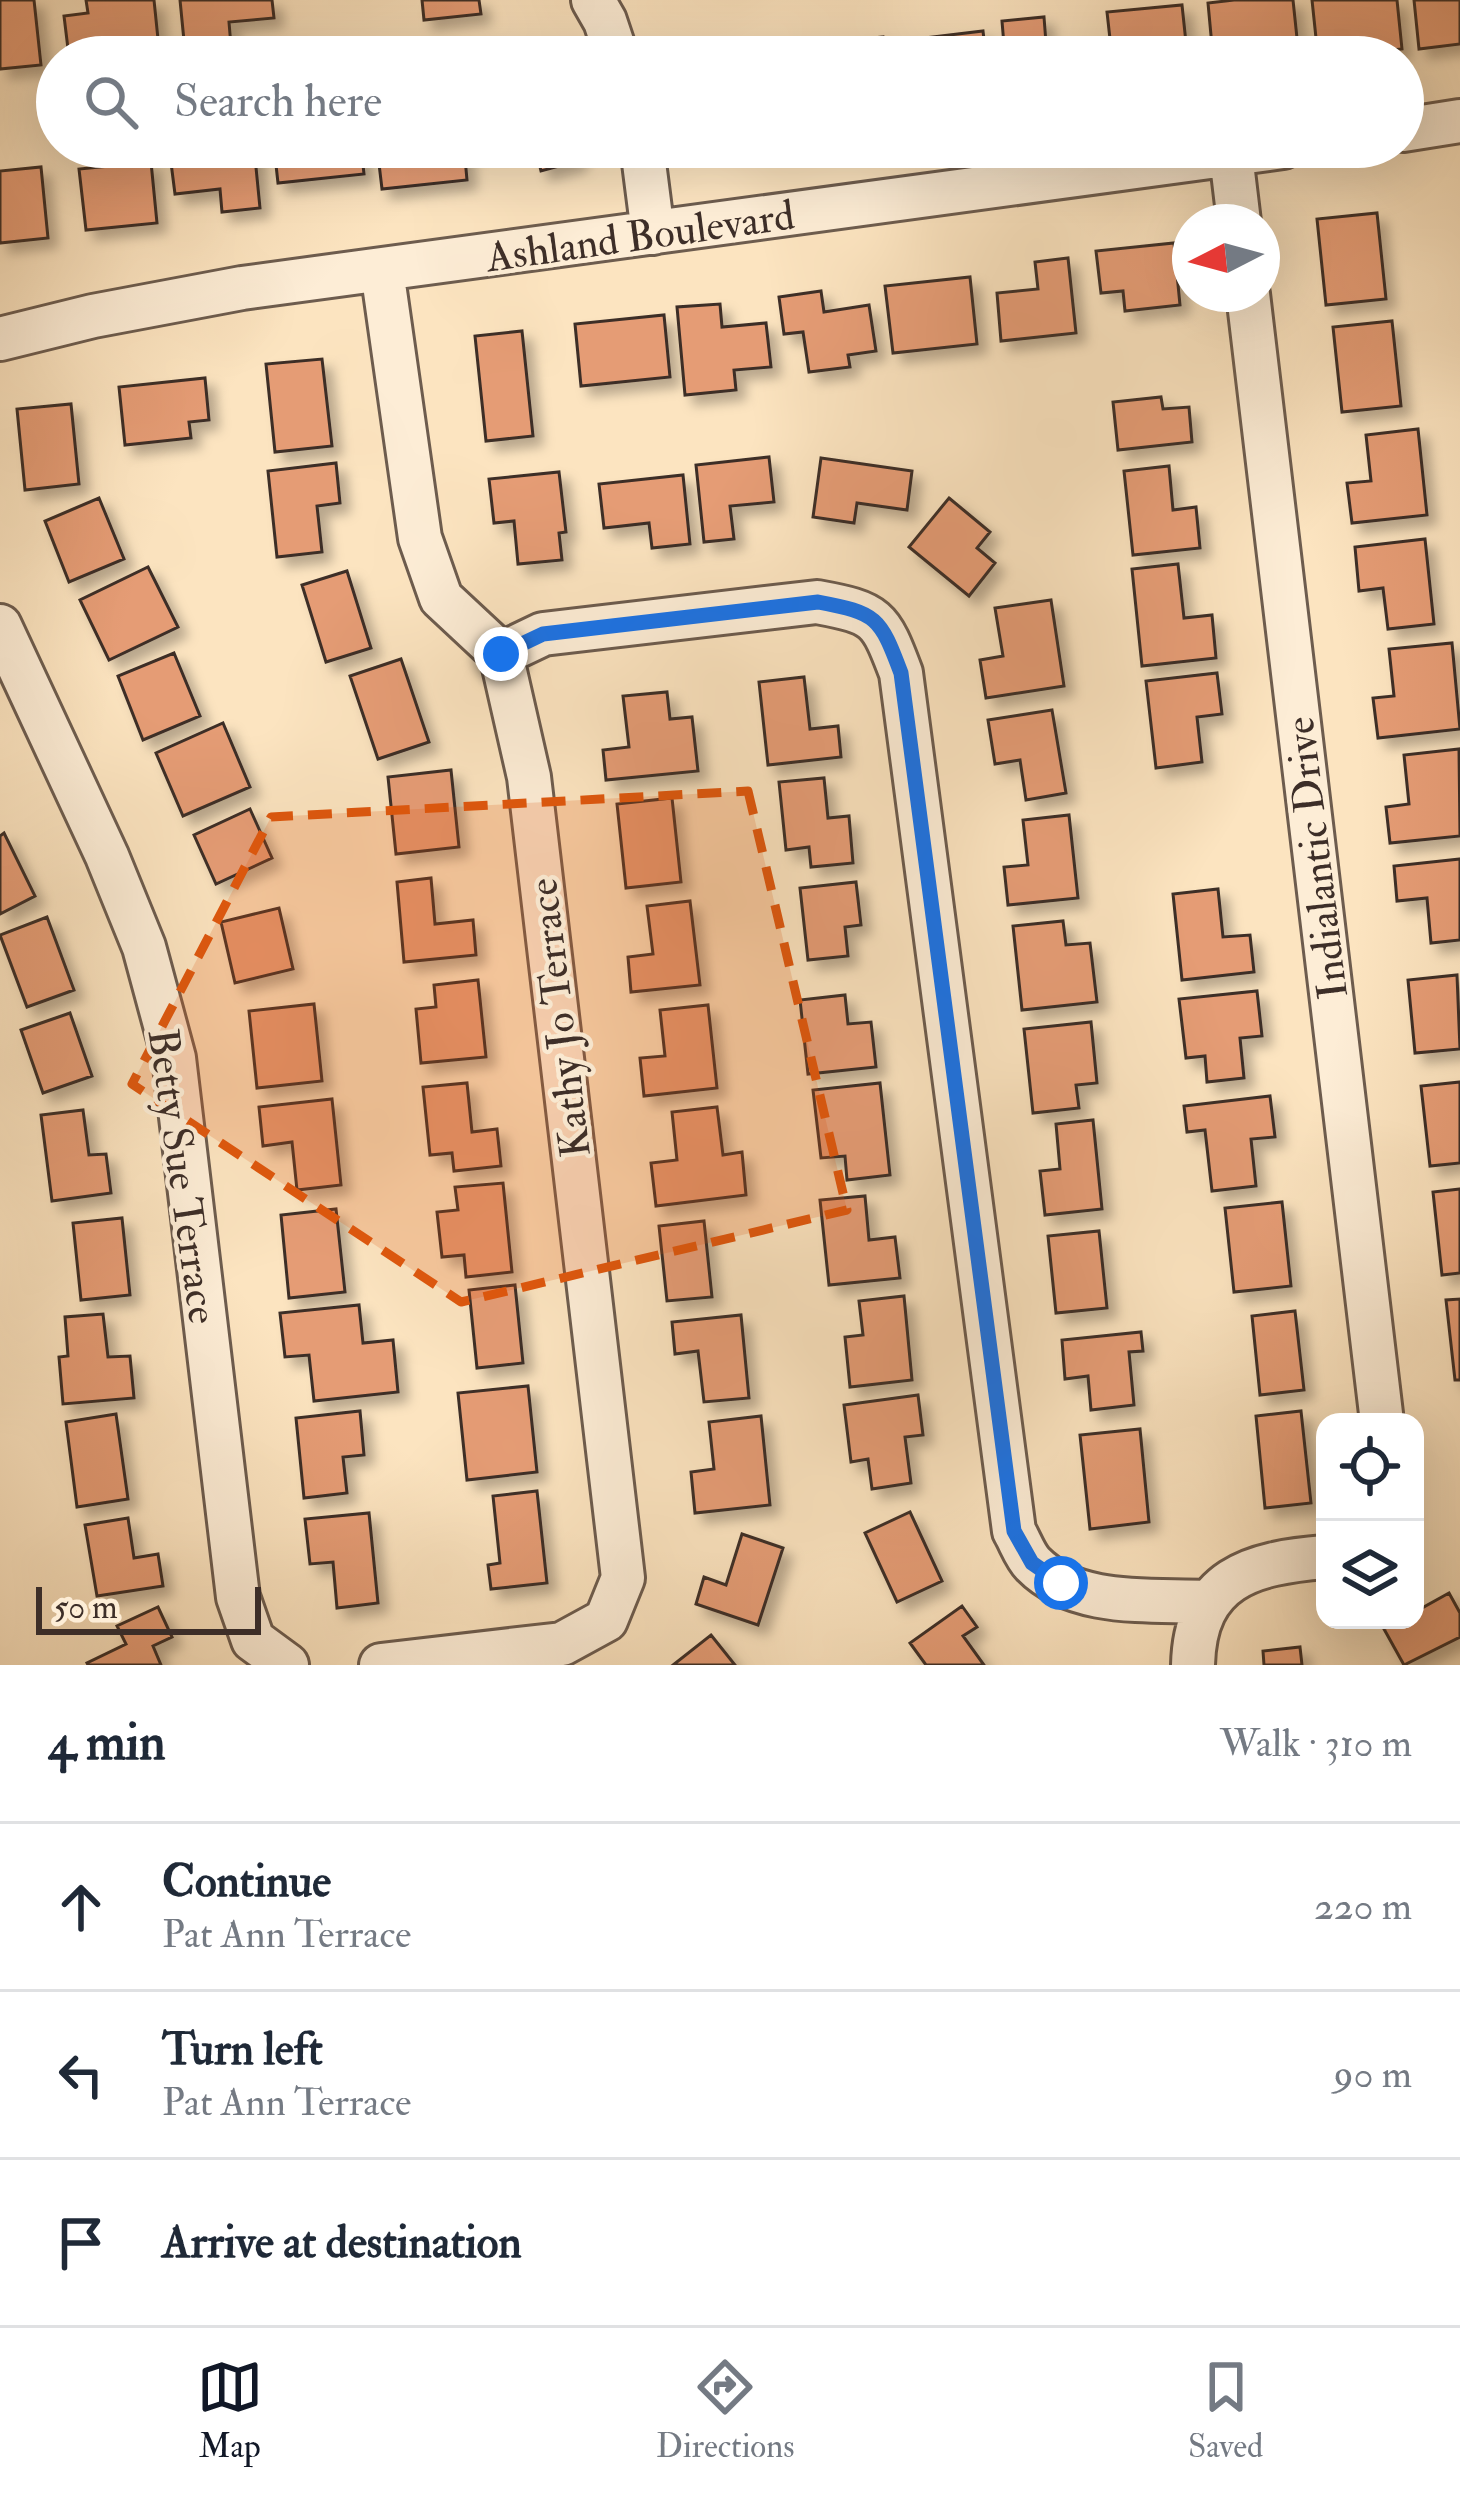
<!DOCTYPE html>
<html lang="en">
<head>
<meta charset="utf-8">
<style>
	body { margin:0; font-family:"IM FELL Double Pica",serif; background:#f6f6f7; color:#1f2937 }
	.controls { position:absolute; right:36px; bottom:36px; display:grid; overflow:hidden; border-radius:24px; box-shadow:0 12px 48px #0002 }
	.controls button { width:108px; height:108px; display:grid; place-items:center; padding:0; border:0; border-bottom:3px solid #e0e1e3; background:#fff; color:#1f2937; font:60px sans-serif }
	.compass { position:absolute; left:1172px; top:204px; width:108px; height:108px; border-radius:50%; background:#fff; box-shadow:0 12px 48px #0002; rotate:264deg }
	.scale { position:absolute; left:36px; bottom:30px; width:225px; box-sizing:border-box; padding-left:12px; border:6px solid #3d2e28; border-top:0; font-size:33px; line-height:42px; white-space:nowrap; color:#3d2e28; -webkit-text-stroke:9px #fdedd6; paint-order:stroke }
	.stop { position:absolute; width:36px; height:36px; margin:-27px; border:9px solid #1a73e8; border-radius:50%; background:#fff }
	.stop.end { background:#1a73e8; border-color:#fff; box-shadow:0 3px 12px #0008 }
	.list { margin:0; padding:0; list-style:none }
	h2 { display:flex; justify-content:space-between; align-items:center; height:156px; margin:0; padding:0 48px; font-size:51px }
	h2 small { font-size:39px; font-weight:400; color:#747a83 }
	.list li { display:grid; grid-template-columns:78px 1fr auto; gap:36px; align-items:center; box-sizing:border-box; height:168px; padding:0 48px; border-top:3px solid #e0e1e3 }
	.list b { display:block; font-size:45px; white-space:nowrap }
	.list p { margin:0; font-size:39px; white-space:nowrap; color:#747a83 }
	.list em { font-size:39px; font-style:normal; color:#747a83 }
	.icon { flex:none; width:66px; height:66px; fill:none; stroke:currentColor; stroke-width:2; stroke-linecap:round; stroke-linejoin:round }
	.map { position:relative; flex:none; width:1460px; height:1665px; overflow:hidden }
	.search { position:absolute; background:#fff; box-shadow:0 12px 48px #0002; left:36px; right:36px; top:36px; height:132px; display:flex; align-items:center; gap:30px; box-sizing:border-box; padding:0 42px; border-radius:66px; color:#747a83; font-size:45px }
	.sheet { height:660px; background:#fff }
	nav { display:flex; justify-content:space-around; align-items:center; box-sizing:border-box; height:168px; border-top:3px solid #e0e1e3; background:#fff; font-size:33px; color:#747a83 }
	nav a { display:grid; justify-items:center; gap:6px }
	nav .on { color:#111827 }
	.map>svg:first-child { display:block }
</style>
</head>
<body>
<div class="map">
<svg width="1460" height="1665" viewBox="0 0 1460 1665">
	<defs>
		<filter id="shadow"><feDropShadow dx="9" dy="9" stdDeviation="6" flood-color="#0004"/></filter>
	</defs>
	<rect width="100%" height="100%" fill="#fce4c0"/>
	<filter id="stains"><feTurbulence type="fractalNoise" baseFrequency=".00167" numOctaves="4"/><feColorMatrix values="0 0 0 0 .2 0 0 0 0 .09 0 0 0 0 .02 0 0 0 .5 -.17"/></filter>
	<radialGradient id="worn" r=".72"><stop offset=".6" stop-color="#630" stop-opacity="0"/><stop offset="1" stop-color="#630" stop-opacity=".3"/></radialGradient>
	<path fill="#e59c74" stroke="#3d2e28" stroke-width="3" filter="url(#shadow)" d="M 0,0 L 34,0 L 41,65 L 0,69 Z
		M 86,0 L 154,0 L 158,39 L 137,41 L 139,56 L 69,57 L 64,16 L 88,13 Z
		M 180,0 L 272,0 L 274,18 L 229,22 L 231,46 L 185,51 Z
		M 422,0 L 479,0 L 481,14 L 424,20 Z
		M 1234,0 L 1293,0 L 1299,57 L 1213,57 L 1208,3 Z
		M 1312,0 L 1397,0 L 1402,49 L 1318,57 Z
		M 1414,0 L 1460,0 L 1460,44 L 1419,49 Z
		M 1182,5 L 1187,52 L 1156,55 L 1157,57 L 1112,57 L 1107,12 Z
		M 1044,17 L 1046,43 L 1083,40 L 1085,57 L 1005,57 L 1002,21 Z
		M 983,31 L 986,57 L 901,57 L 899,41 Z
		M 883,37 L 885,57 L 819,57 L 817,44 Z
		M 169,147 L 254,147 L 260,208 L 222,212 L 220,189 L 175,194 Z
		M 274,147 L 361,147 L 364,174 L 278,183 Z
		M 377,147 L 464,147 L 467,180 L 382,189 Z
		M 535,147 L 574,147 L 578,161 L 541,171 Z
		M 151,162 L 157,223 L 86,230 L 79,169 Z
		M 41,167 L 48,238 L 0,243 L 0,171 Z
		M 1377,213 L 1386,299 L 1326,305 L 1317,219 Z
		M 1174,243 L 1180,305 L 1125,311 L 1123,291 L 1101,293 L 1096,251 Z
		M 1068,258 L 1076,333 L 1001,341 L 997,293 L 1038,289 L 1035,262 Z
		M 970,277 L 977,344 L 893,353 L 885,286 Z
		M 821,291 L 824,312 L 869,305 L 876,351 L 848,355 L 850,367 L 809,372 L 803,332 L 784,334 L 779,297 Z
		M 720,304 L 722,327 L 766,323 L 771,367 L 734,370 L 736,390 L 685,395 L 677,307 Z
		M 664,315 L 670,377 L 581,386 L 575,324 Z
		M 1392,321 L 1401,406 L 1342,412 L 1333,327 Z
		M 522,331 L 533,436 L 486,441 L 475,336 Z
		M 322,359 L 332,446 L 275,452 L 266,364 Z
		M 205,378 L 209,420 L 189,422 L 191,438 L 125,445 L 119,387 Z
		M 1161,397 L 1163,409 L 1189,407 L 1192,442 L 1118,450 L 1113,402 Z
		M 71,404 L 79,484 L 25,490 L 17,409 Z
		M 1418,429 L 1427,515 L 1352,523 L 1347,483 L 1371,481 L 1366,435 Z
		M 769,457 L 774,502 L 730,506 L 734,539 L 704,542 L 696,465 Z
		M 821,458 L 912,471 L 907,510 L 857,503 L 854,523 L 813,517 Z
		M 336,463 L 340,503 L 317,506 L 322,552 L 277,557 L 268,471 Z
		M 1169,466 L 1173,510 L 1196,507 L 1200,548 L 1133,555 L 1124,471 Z
		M 559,472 L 566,532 L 559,533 L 562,560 L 518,564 L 514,521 L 494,523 L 489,479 Z
		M 683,475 L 690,544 L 652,548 L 649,523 L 604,528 L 599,484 Z
		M 99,498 L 124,559 L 69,582 L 45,521 Z
		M 949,498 L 990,532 L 977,548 L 995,563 L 969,596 L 909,547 Z
		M 1425,539 L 1434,624 L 1388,629 L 1383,588 L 1359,591 L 1355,547 Z
		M 1178,564 L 1184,618 L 1212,615 L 1216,658 L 1142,666 L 1132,569 Z
		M 148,567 L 178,627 L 109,660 L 80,600 Z
		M 347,571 L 371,648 L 326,662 L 302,585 Z
		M 1051,600 L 1064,686 L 986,698 L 980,660 L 1003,656 L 995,608 Z
		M 1452,643 L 1460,729 L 1378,738 L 1373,698 L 1394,696 L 1389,649 Z
		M 174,653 L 200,716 L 143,740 L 118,676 Z
		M 401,659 L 429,742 L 378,759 L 350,676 Z
		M 1217,673 L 1222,714 L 1197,717 L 1202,762 L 1156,768 L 1146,681 Z
		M 804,677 L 810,729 L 838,726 L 841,757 L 768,765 L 759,682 Z
		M 667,692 L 670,719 L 692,717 L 698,771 L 606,780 L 603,750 L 629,747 L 623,696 Z
		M 1052,710 L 1066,793 L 1026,800 L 1020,760 L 995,764 L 988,720 Z
		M 223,723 L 250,787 L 183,816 L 156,753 Z
		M 1459,749 L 1460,836 L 1390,843 L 1386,807 L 1409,804 L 1404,755 Z
		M 451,770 L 459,847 L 396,854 L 388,777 Z
		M 824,778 L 828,818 L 849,816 L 853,863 L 811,867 L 809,847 L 786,850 L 779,782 Z
		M 672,798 L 681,882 L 626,888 L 617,804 Z
		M 250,809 L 272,858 L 216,884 L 194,835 Z
		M 1069,815 L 1078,898 L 1008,905 L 1004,867 L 1028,865 L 1023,820 Z
		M 4,833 L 35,896 L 0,914 L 0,836 Z
		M 1460,859 L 1460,940 L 1431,943 L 1427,898 L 1397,901 L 1394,866 Z
		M 431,878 L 435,924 L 473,920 L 476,955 L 404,962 L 397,882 Z
		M 856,882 L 861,925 L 845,927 L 848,956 L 808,960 L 800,888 Z
		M 1218,889 L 1223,937 L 1250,935 L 1254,972 L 1182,980 L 1173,894 Z
		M 690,901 L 700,985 L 631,992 L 628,957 L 653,954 L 647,906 Z
		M 279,908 L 293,969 L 235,983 L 221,922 Z
		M 47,917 L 74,990 L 27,1007 L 0,935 Z
		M 1063,921 L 1066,945 L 1090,943 L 1097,1002 L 1022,1010 L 1013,926 Z
		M 1457,975 L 1460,1049 L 1415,1053 L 1408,980 Z
		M 478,980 L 486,1057 L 421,1063 L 416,1009 L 436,1007 L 434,985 Z
		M 1257,991 L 1262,1036 L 1240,1038 L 1244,1078 L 1207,1082 L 1205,1056 L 1186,1058 L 1179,999 Z
		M 845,995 L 848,1024 L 871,1022 L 876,1067 L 808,1074 L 800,1000 Z
		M 314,1004 L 322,1081 L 257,1088 L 249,1011 Z
		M 708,1005 L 717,1088 L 644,1096 L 640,1058 L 665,1056 L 660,1010 Z
		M 70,1013 L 92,1076 L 43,1093 L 21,1030 Z
		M 1091,1022 L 1097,1083 L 1076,1085 L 1079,1108 L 1033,1113 L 1024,1029 Z
		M 1460,1082 L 1460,1163 L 1430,1166 L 1421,1086 Z
		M 467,1083 L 472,1132 L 497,1129 L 501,1166 L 454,1171 L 452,1153 L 430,1155 L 423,1087 Z
		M 880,1083 L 890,1175 L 847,1180 L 845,1156 L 821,1158 L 813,1090 Z
		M 1270,1096 L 1275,1137 L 1251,1139 L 1256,1186 L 1212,1191 L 1205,1130 L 1187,1132 L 1184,1106 Z
		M 332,1099 L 341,1185 L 297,1190 L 292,1142 L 263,1146 L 259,1107 Z
		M 717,1107 L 723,1155 L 742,1152 L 746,1195 L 656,1206 L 651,1163 L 677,1160 L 672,1112 Z
		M 83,1110 L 89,1155 L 106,1154 L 111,1193 L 52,1201 L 41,1115 Z
		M 1093,1120 L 1102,1209 L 1045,1215 L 1040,1171 L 1060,1169 L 1056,1124 Z
		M 503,1183 L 512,1272 L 466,1277 L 464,1255 L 442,1257 L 437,1212 L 458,1210 L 455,1187 Z
		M 1460,1189 L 1460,1273 L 1442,1275 L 1433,1192 Z
		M 865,1196 L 869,1240 L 895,1237 L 900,1278 L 829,1285 L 820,1200 Z
		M 1282,1202 L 1291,1286 L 1234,1292 L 1225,1208 Z
		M 336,1209 L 345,1292 L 289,1298 L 281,1215 Z
		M 122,1218 L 130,1295 L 81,1300 L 73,1223 Z
		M 704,1221 L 712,1297 L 667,1301 L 659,1226 Z
		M 1099,1231 L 1107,1308 L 1056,1313 L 1048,1236 Z
		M 515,1285 L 523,1363 L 477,1368 L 469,1290 Z
		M 904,1296 L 912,1380 L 850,1387 L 845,1337 L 863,1335 L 859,1301 Z
		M 1460,1299 L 1460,1380 L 1455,1380 L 1446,1300 Z
		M 359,1305 L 363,1343 L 393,1340 L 398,1392 L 314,1401 L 309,1355 L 285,1357 L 280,1313 Z
		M 1295,1311 L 1304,1390 L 1260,1395 L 1252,1316 Z
		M 103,1314 L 108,1357 L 130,1356 L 134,1398 L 63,1404 L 59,1357 L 68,1356 L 65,1317 Z
		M 741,1315 L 749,1398 L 704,1402 L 698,1351 L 675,1354 L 672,1322 Z
		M 1141,1332 L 1143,1351 L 1129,1352 L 1134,1405 L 1091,1410 L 1088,1376 L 1065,1379 L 1062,1340 Z
		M 528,1386 L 537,1472 L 467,1480 L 458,1393 Z
		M 918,1395 L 923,1435 L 905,1437 L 911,1483 L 872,1489 L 868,1459 L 851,1462 L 844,1405 Z
		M 360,1411 L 364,1455 L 343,1457 L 347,1493 L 304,1498 L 296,1418 Z
		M 1301,1411 L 1311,1503 L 1265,1508 L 1256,1416 Z
		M 116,1414 L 128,1499 L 77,1507 L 66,1422 Z
		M 761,1416 L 770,1505 L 695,1513 L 691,1472 L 714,1469 L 709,1422 Z
		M 1140,1429 L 1149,1522 L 1090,1529 L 1080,1435 Z
		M 537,1491 L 547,1583 L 491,1589 L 488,1565 L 500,1563 L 493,1496 Z
		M 910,1512 L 942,1581 L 897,1602 L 865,1533 Z
		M 369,1513 L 378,1603 L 337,1608 L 333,1562 L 310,1564 L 305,1519 Z
		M 128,1518 L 134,1558 L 158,1554 L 163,1586 L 97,1596 L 85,1525 Z
		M 742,1534 L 783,1548 L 758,1625 L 696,1604 L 704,1577 L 726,1585 Z
		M 1449,1593 L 1460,1613 L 1460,1637 L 1404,1665 L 1384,1629 L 1400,1620 L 1415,1620 L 1415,1612 Z
		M 962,1606 L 977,1627 L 963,1636 L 984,1665 L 926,1665 L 910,1643 Z
		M 158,1607 L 172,1637 L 153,1646 L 161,1665 L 88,1665 L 87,1663 L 126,1644 L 117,1626 Z
		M 711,1635 L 735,1665 L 673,1665 Z
		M 1300,1647 L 1302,1665 L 1264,1665 L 1263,1651 Z"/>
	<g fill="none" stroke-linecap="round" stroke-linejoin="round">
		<defs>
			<path id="minor" d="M 593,0 L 605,21 L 617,57
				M 1403,130 L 1460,121
				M 642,147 L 653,233
				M 1231,155 L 1239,222
				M 1248,294 L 1382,1422
				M 0,339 L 93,316 L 242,288 L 1283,147
				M 0,626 L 107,856 L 144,947 L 174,1058 L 238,1597 L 253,1640 L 287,1665
				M 501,654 L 543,634 L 817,602 C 877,613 880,617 901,673 L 1014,1531 C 1020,1541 1025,1556 1033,1564 C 1076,1608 1152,1599 1207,1602
				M 381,1665 L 562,1644 L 606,1620 L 623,1578 L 529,777 L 501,654 L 441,598 L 420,538 L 382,270
				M 1193,1665 C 1195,1578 1251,1563 1325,1557"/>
		</defs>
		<use href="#minor" stroke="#6d5c4e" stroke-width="48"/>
		<use href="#minor" stroke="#fdedd6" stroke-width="42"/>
	</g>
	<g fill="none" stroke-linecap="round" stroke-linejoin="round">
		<path stroke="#1a73e8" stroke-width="15" d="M 501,654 L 543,634 L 818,602 C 877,613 880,617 901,673 L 1014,1531 L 1032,1563 L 1061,1583"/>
	</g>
	<path fill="#df570d" fill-opacity="0.2" stroke="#df570d" stroke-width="9" stroke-dasharray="24 15" stroke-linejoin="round" d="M 748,791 L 847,1210 L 461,1302 L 132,1084 L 271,817 Z"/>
	<g text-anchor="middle" stroke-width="9" stroke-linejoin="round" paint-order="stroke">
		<g font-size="42" fill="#3d2e28" stroke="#fdedd6">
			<text transform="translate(640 235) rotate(-8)" y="15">Ashland Boulevard</text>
			<text transform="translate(1315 858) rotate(-97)" y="15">Indialantic Drive</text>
			<text transform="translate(558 1018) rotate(-97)" y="15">Kathy Jo Terrace</text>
			<text transform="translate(184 1176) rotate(82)" y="15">Betty Sue Terrace</text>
		</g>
	</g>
	<rect width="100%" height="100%" filter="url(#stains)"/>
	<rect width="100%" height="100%" fill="url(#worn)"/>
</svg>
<div class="controls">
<button><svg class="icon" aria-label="locate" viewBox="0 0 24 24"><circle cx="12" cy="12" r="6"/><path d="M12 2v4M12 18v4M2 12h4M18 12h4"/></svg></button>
<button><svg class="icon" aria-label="layers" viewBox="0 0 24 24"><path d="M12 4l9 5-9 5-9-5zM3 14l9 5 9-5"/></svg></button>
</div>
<svg class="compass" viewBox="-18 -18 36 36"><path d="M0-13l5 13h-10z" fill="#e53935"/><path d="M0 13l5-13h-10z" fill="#747a83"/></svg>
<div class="scale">50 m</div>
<div class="stop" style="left:1061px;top:1583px"></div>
<div class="stop end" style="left:501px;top:654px"></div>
<div class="search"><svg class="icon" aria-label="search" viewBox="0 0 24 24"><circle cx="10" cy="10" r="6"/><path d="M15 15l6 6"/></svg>Search here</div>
</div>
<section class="sheet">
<h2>4 min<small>Walk · 310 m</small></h2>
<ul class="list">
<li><svg class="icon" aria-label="ahead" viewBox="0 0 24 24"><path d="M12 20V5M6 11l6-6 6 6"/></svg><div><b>Continue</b><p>Pat Ann Terrace</p></div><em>220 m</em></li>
<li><svg class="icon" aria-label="left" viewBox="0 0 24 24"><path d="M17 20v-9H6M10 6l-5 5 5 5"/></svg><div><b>Turn left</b><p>Pat Ann Terrace</p></div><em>90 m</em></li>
<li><svg class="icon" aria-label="arrive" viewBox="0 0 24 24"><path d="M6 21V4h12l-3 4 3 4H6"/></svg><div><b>Arrive at destination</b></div></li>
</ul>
</section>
<nav>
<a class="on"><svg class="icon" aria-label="map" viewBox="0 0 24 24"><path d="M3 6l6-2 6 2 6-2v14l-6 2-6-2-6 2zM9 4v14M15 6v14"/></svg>Map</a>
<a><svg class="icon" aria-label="directions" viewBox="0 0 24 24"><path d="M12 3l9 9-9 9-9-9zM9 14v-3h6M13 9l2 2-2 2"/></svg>Directions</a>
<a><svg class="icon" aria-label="saved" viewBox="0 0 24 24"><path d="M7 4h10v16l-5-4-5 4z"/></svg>Saved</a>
</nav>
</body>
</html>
